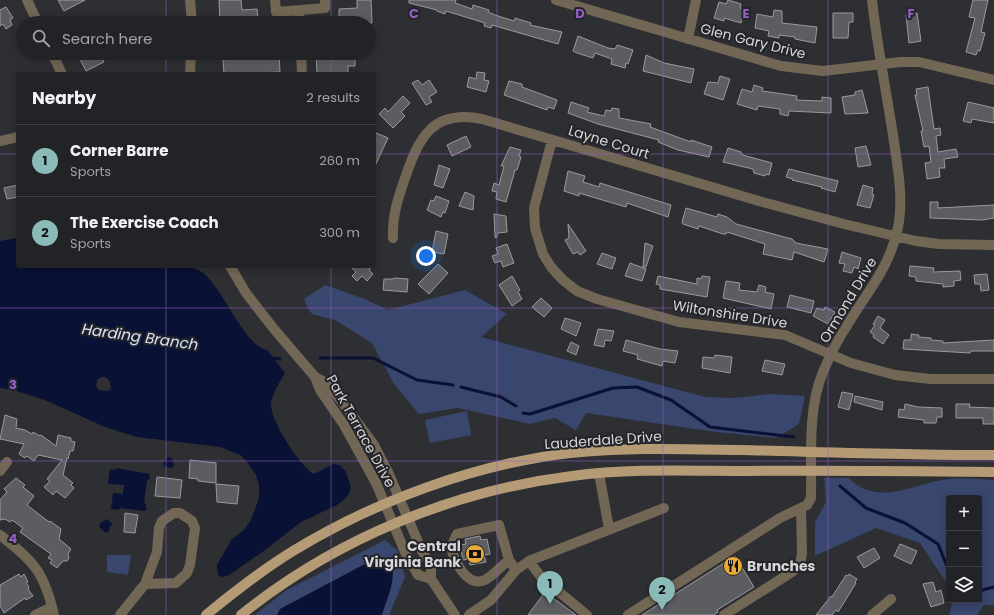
<!DOCTYPE html>
<html lang="en">
<head>
<meta charset="utf-8">
<style>
	body { margin:0; font-family:Poppins,sans-serif; background:#2e2f32; color:#f1f3f6 }
	.controls { position:absolute; right:12px; bottom:12px; display:grid; overflow:hidden; border-radius:4px; box-shadow:0 2px 10px #0003 }
	.controls button { width:36px; height:36px; display:grid; place-items:center; padding:0; border:0; border-bottom:1px solid #3f4043; background:#222326; color:#f1f3f6; font:20px sans-serif }
	.you { position:absolute; left:426px; top:256px; width:14px; height:14px; margin:-10px; border:3px solid #fff; border-radius:50%; background:#1a73e8; box-shadow:0 0 0 6px #1a73e833 }
	.badge { display:grid; place-items:center; width:26px; height:26px; border-radius:50%; background:#8bbbb9; color:#111; font-size:13px; font-weight:700 }
	.pin { position:absolute; translate:-50% -33px; filter:drop-shadow(0 1px 2px #0008) }
	.pin::after { content:''; position:absolute; top:21px; width:14px; height:12px; background:inherit; clip-path:polygon(0 0,100% 0,50% 100%) }
	.list { margin:0; padding:0; list-style:none }
	h2 { display:flex; justify-content:space-between; align-items:center; height:52px; margin:0; padding:0 16px; font-size:17px }
	h2 small { font-size:13px; font-weight:400; color:#a2a4a7 }
	.list li { display:grid; grid-template-columns:26px 1fr auto; gap:12px; align-items:center; box-sizing:border-box; height:72px; padding:0 16px; border-top:1px solid #3f4043 }
	.list b { display:block; font-size:15px; white-space:nowrap }
	.list p { margin:0; font-size:13px; white-space:nowrap; color:#a2a4a7 }
	.list em { font-size:13px; font-style:normal; color:#a2a4a7 }
	.icon { flex:none; width:22px; height:22px; fill:none; stroke:currentColor; stroke-width:2; stroke-linecap:round; stroke-linejoin:round }
	.map { position:relative; flex:none; width:994px; height:615px; overflow:hidden }
	.search { position:absolute; background:#222326; box-shadow:0 2px 10px #0003; left:16px; top:16px; width:360px; height:44px; display:flex; align-items:center; gap:10px; box-sizing:border-box; padding:0 14px; border-radius:22px; color:#a2a4a7; font-size:15px }
	.panel { position:absolute; background:#222326; box-shadow:0 2px 10px #0003; left:16px; top:72px; width:360px; height:196px; border-radius:4px }
	.map>svg:first-child { display:block }
</style>
</head>
<body>
<div class="map">
<svg width="994" height="615" viewBox="0 0 994 615">
	<rect width="100%" height="100%" fill="#2e2f33"/>
	<path fill="#39466d" d="M 325,285 L 365,299 L 388,310 L 465,290 L 507,314 L 481,337 L 705,397 L 734,398 L 770,394 L 805,396 L 799,424 L 776,438 L 716,432 L 586,413 L 576,430 L 555,418 L 530,424 L 458,408 L 419,414 L 394,384 L 372,343 L 335,320 L 312,314 L 308,309 L 304,299 Z
		M 467,411 L 471,435 L 430,443 L 425,420 Z
		M 824,478 L 849,478 C 875,506 910,486 942,480 C 958,477 977,479 994,480 L 994,605 L 984,605 L 977,615 L 949,615 L 953,600 L 979,600 L 979,498 L 949,498 L 949,587 L 920,543 L 876,528 L 815,556 L 815,522 L 826,502 Z
		M 385,540 L 397,550 L 405,577 L 389,615 L 255,615 L 285,591 Z
		M 107,555 L 131,555 L 128,575 L 107,572 Z"/>
	<path fill="#091134" fill-rule="evenodd" d="M 18,238 L 18,266 L 179,266 C 186,268 194,267 200,271 C 221,282 243,346 267,350 L 285,373 C 280,382 272,393 271,404 C 270,420 300,467 314,474 L 333,464 L 340,465 L 346,472 L 351,487 L 349,494 L 344,500 L 337,505 L 301,522 L 265,550 L 229,575 L 223,577 L 218,575 L 217,565 L 232,539 L 244,530 L 251,520 L 259,498 L 259,485 L 256,475 L 247,462 L 240,455 L 220,447 L 137,437 L 105,427 L 45,400 L 14,390 L 0,388 L 0,241 ZM 101,377 L 106,377 L 110,382 L 111,389 L 108,391 L 99,390 L 96,386 L 97,380 Z
		M 168,457 L 172,458 L 174,465 L 172,468 L 164,466 L 163,464 Z
		M 116,468 L 150,474 L 149,480 L 147,480 L 144,503 L 146,504 L 146,511 L 119,508 L 119,510 L 111,509 L 113,493 L 123,494 L 124,485 L 108,484 L 110,469 L 115,470 Z
		M 107,519 L 113,525 L 110,526 L 109,531 L 106,533 L 99,527 L 100,523 Z
		M 378,557 L 390,560 C 398,578 387,597 382,615 L 277,615 L 280,609 Z"/>
	<g fill="none" stroke-linecap="round" stroke-linejoin="round">
		<path stroke="#091134" stroke-width="3" d="M 271,358 L 280,359
			M 320,358 L 373,358 L 417,380 L 453,385
			M 461,387 L 501,397 L 516,406
			M 523,413 L 530,414 L 613,388 L 637,387 L 671,400 L 710,427 L 794,437
			M 840,486 L 866,508 L 905,523 L 938,544 L 949,571
			M 979,591 L 994,587"/>
	</g>
	<path fill="#5c5d61" stroke="#999a9f" d="M 58,0 L 85,0 L 64,11 Z
		M 219,0 L 241,0 L 242,10 L 257,9 L 258,19 L 241,20 L 241,23 L 220,23 Z
		M 357,0 L 371,0 L 372,23 L 353,23 L 353,18 L 339,19 L 339,9 L 357,8 Z
		M 409,0 L 456,0 L 455,3 L 472,9 L 473,5 L 489,10 L 488,12 L 495,15 L 514,21 L 515,18 L 531,23 L 530,25 L 562,32 L 558,44 L 492,25 L 491,28 L 484,26 L 485,23 L 446,11 L 445,14 L 437,11 L 437,10 L 409,3 Z
		M 728,0 L 741,4 L 740,8 L 745,9 L 741,23 L 724,18 L 724,21 L 714,18 L 719,2 L 726,4 Z
		M 973,0 L 988,0 L 981,32 L 985,33 L 980,51 L 978,50 L 976,55 L 966,52 L 975,18 L 969,17 Z
		M 6,7 L 13,18 L 10,20 L 12,25 L 6,29 L 3,24 L 0,26 L 0,10 Z
		M 774,10 L 782,11 L 782,23 L 817,27 L 815,43 L 795,39 L 795,37 L 779,35 L 779,38 L 768,36 L 769,31 L 755,28 L 757,14 L 773,17 Z
		M 833,13 L 853,13 L 853,22 L 849,22 L 848,38 L 833,38 Z
		M 917,13 L 921,41 L 909,43 L 906,15 Z
		M 578,36 L 608,48 L 615,49 L 617,45 L 633,50 L 628,64 L 626,63 L 625,68 L 611,64 L 612,59 L 595,53 L 593,58 L 577,53 L 573,51 Z
		M 83,53 L 100,53 L 104,62 L 86,71 L 78,55 Z
		M 227,53 L 279,53 L 280,72 L 224,74 L 223,60 L 228,59 Z
		M 316,53 L 349,53 L 349,55 L 355,55 L 355,66 L 348,66 L 348,74 L 317,74 Z
		M 646,55 L 664,63 L 694,69 L 691,83 L 643,71 Z
		M 477,72 L 485,73 L 484,80 L 489,81 L 486,92 L 467,87 L 469,77 L 476,79 Z
		M 720,76 L 730,79 L 723,100 L 704,94 L 708,82 L 718,83 Z
		M 418,80 L 422,85 L 429,80 L 437,92 L 429,97 L 432,102 L 426,105 L 412,83 Z
		M 509,81 L 522,84 L 522,87 L 557,100 L 554,109 L 548,107 L 547,110 L 504,95 Z
		M 754,85 L 763,88 L 762,91 L 797,96 L 796,100 L 822,101 L 822,97 L 831,98 L 831,113 L 789,111 L 788,116 L 780,114 L 780,109 L 758,106 L 757,110 L 737,104 L 742,89 L 752,92 Z
		M 928,87 L 934,129 L 940,128 L 941,135 L 936,136 L 938,152 L 956,149 L 958,157 L 944,159 L 945,168 L 939,168 L 940,177 L 927,179 L 925,163 L 931,162 L 929,146 L 924,147 L 921,131 L 923,131 L 915,95 L 917,95 L 916,89 Z
		M 862,90 L 868,113 L 845,114 L 842,97 L 855,95 L 855,92 Z
		M 403,96 L 410,103 L 401,112 L 405,116 L 393,128 L 379,114 L 385,108 L 388,112 Z
		M 571,102 L 589,108 L 587,112 L 604,116 L 606,110 L 611,111 L 612,108 L 619,109 L 619,118 L 651,124 L 650,127 L 691,142 L 691,140 L 712,147 L 709,157 L 678,150 L 658,142 L 659,140 L 598,124 L 568,113 Z
		M 968,102 L 994,108 L 994,123 L 972,119 L 971,123 L 963,121 Z
		M 374,132 L 388,138 L 374,168 Z
		M 466,136 L 471,147 L 452,156 L 447,145 Z
		M 866,146 L 871,165 L 858,167 L 855,148 Z
		M 510,147 L 521,150 L 519,156 L 521,157 L 517,170 L 515,170 L 506,202 L 496,199 L 497,192 L 492,191 L 494,183 L 499,185 L 504,166 L 501,166 Z
		M 728,148 L 741,152 L 741,154 L 746,156 L 772,163 L 769,175 L 766,174 L 765,176 L 754,173 L 753,169 L 723,162 Z
		M 439,165 L 450,169 L 443,188 L 434,185 Z
		M 789,169 L 838,181 L 835,192 L 821,188 L 822,187 L 792,180 L 793,179 L 786,177 Z
		M 568,171 L 585,176 L 583,182 L 599,187 L 600,183 L 671,205 L 668,217 L 627,203 L 626,207 L 579,193 L 579,196 L 564,191 Z
		M 18,185 L 18,197 L 7,199 L 4,188 Z
		M 863,185 L 873,188 L 872,194 L 874,195 L 870,208 L 857,205 Z
		M 465,192 L 474,196 L 473,210 L 459,206 Z
		M 436,196 L 449,201 L 445,213 L 443,212 L 441,217 L 427,210 L 431,200 L 434,201 Z
		M 930,202 L 938,202 L 938,208 L 994,205 L 994,218 L 983,220 L 930,218 Z
		M 686,208 L 717,217 L 718,214 L 727,217 L 736,224 L 792,239 L 796,243 L 828,249 L 824,262 L 794,252 L 792,260 L 763,254 L 765,244 L 727,232 L 726,234 L 723,234 L 699,226 L 698,229 L 683,224 L 682,222 Z
		M 494,214 L 506,216 L 507,232 L 498,233 L 496,238 L 495,237 Z
		M 568,224 L 586,251 L 580,255 L 578,252 L 573,254 L 565,240 L 569,238 Z
		M 436,231 L 448,234 L 444,254 L 432,252 Z
		M 645,243 L 653,246 L 646,267 L 643,267 Z
		M 507,244 L 514,263 L 503,267 L 501,261 L 495,263 L 492,256 L 498,254 L 496,248 Z
		M 842,252 L 861,258 L 858,269 L 854,267 L 852,273 L 843,271 L 845,264 L 839,263 Z
		M 602,253 L 616,258 L 612,269 L 597,264 Z
		M 630,263 L 646,269 L 642,281 L 625,276 Z
		M 438,264 L 448,273 L 429,294 L 418,284 Z
		M 350,266 L 372,266 L 369,270 L 373,274 L 367,281 L 362,276 L 357,281 L 352,276 L 356,272 Z
		M 910,266 L 934,268 L 933,272 L 960,271 L 961,280 L 954,281 L 954,286 L 943,287 L 943,284 L 916,281 L 916,277 L 909,276 Z
		M 987,274 L 989,290 L 981,291 L 980,284 L 975,284 L 974,275 Z
		M 512,276 L 520,290 L 518,292 L 522,299 L 512,306 L 499,285 Z
		M 658,276 L 697,284 L 697,278 L 701,279 L 702,276 L 710,277 L 707,297 L 660,289 L 660,285 L 656,284 Z
		M 394,278 L 408,279 L 407,292 L 383,290 L 384,279 L 393,279 Z
		M 726,281 L 740,283 L 739,290 L 757,292 L 759,285 L 766,287 L 765,292 L 774,294 L 771,309 L 723,298 Z
		M 790,295 L 814,301 L 811,313 L 787,307 Z
		M 541,298 L 552,308 L 544,317 L 532,307 Z
		M 825,307 L 835,312 L 828,324 L 813,316 L 817,308 L 824,310 Z
		M 878,316 L 885,320 L 880,328 L 889,335 L 883,344 L 873,337 L 874,335 L 870,332 L 875,325 L 873,324 Z
		M 565,318 L 581,323 L 576,336 L 561,329 Z
		M 598,329 L 614,331 L 611,341 L 605,340 L 604,347 L 594,345 Z
		M 911,334 L 919,335 L 918,337 L 931,338 L 931,340 L 943,341 L 943,343 L 994,340 L 994,351 L 971,351 L 970,353 L 903,349 L 904,340 L 911,340 Z
		M 626,340 L 660,349 L 678,351 L 675,363 L 663,361 L 662,366 L 637,359 L 638,355 L 623,351 Z
		M 571,342 L 579,346 L 576,355 L 567,351 Z
		M 715,355 L 732,357 L 730,373 L 702,368 L 703,357 L 714,358 Z
		M 765,360 L 785,364 L 782,375 L 762,371 Z
		M 842,392 L 853,394 L 849,410 L 838,407 Z
		M 855,396 L 883,402 L 882,410 L 854,402 Z
		M 905,404 L 918,407 L 942,408 L 942,417 L 937,417 L 936,423 L 924,423 L 924,420 L 898,417 L 899,409 L 904,410 Z
		M 956,404 L 970,404 L 969,407 L 994,408 L 994,424 L 983,424 L 983,418 L 956,418 Z
		M 5,415 L 17,419 L 16,428 L 25,430 L 32,434 L 33,432 L 40,436 L 41,435 L 56,446 L 58,435 L 71,438 L 71,441 L 75,442 L 73,451 L 70,451 L 68,459 L 67,458 L 63,475 L 73,483 L 71,485 L 74,488 L 65,498 L 56,491 L 53,495 L 44,487 L 50,481 L 47,479 L 62,460 L 38,455 L 34,461 L 27,456 L 25,458 L 19,454 L 24,444 L 0,439 Z
		M 190,460 L 216,463 L 216,483 L 198,481 L 198,479 L 189,478 Z
		M 157,477 L 182,480 L 180,498 L 155,496 Z
		M 16,478 L 25,485 L 23,487 L 34,496 L 27,505 L 49,522 L 50,521 L 61,529 L 59,539 L 71,549 L 68,554 L 69,558 L 67,561 L 63,561 L 57,568 L 50,563 L 52,560 L 48,558 L 51,554 L 20,532 L 23,528 L 12,520 L 10,522 L 5,519 L 0,520 L 0,500 L 7,492 L 4,489 Z
		M 216,484 L 239,486 L 237,504 L 217,502 Z
		M 125,513 L 138,515 L 135,533 L 124,532 Z
		M 480,536 L 481,540 L 487,539 L 490,554 L 484,555 L 486,562 L 470,565 L 469,559 L 463,560 L 460,545 L 466,544 L 465,539 Z
		M 900,544 L 917,551 L 911,564 L 894,556 Z
		M 874,548 L 880,558 L 864,568 L 857,557 Z
		M 735,556 L 754,587 L 717,610 L 718,612 L 714,615 L 642,615 Z
		M 19,574 L 21,577 L 24,574 L 28,582 L 26,583 L 29,587 L 28,589 L 33,596 L 26,600 L 25,598 L 4,613 L 0,606 L 0,585 Z
		M 849,574 L 857,579 L 855,582 L 856,583 L 838,612 L 836,610 L 832,615 L 816,615 L 831,596 L 832,597 L 846,575 L 848,576 Z
		M 933,582 L 936,592 L 941,590 L 944,603 L 931,607 L 923,584 Z
		M 545,592 L 576,615 L 528,615 Z"/>
	<g fill="none" stroke-linecap="round" stroke-linejoin="round">
		<path stroke="#726654" stroke-width="10" d="M 27,0 L 38,23
			M 190,0 L 192,23
			M 275,0 L 276,12 L 325,8 L 325,0
			M 556,0 L 781,66 L 823,71 L 900,62 L 919,62 L 994,80
			M 299,11 L 300,23
			M 688,39 L 696,0
			M 52,53 L 62,74
			M 301,53 L 302,74
			M 190,74 L 191,53
			M 552,140 L 534,208 L 535,228 L 543,254 L 551,267 L 563,280 L 577,291 L 597,299 L 679,322 L 785,335 L 851,363 L 895,375 L 930,379 L 994,379
			M 0,141 L 18,137
			M 393,238 C 392,215 398,199 405,178 C 419,138 432,109 482,119 L 759,201 L 844,224 L 916,241 L 939,244 L 994,245
			M 230,266 L 246,293 L 274,329 L 315,377 L 326,383 L 343,403 L 374,445 L 388,472 L 422,551 L 431,567 L 431,579 L 455,615
			M 315,377 L 320,390 L 344,425 L 376,483 L 405,552 L 418,575 L 431,579
			M 0,471 L 7,462
			M 599,473 L 609,529
			M 0,535 C 34,562 44,571 54,615
			M 509,560 C 501,566 493,576 485,580 C 467,588 454,561 451,547 L 457,534 L 499,525 L 509,560 L 516,570
			M 529,561 L 541,577 L 587,615
			M 35,615 L 52,607
			M 120,615 L 145,584 L 157,552 L 159,528 L 162,521 L 174,513 L 180,513 L 192,521 L 195,528 L 190,565 L 187,573 L 176,583 L 145,584
			M 469,615 L 491,600 L 516,570 L 529,561 L 664,508
			M 628,615 L 780,518 L 807,505 L 811,498 C 812,458 807,410 823,372 C 829,358 836,342 845,329 C 867,291 891,268 899,222 C 903,193 897,163 893,135 C 886,90 877,45 872,0
			M 724,615 L 792,572 L 800,564 L 802,554 L 801,508
			M 872,615 L 891,599"/>
		<path stroke="#b49b76" stroke-width="10" d="M 206,615 C 234,592 262,570 293,551 C 375,501 475,464 570,453 C 627,447 683,449 740,450 C 825,452 909,455 994,455
			M 241,615 C 335,539 452,491 572,476 C 631,468 690,471 749,471 C 831,470 912,471 994,472"/>
	</g>
	<path fill="none" stroke="#965fc6" stroke-width="1" stroke-opacity="0.55" d="M 166,0 L 166,23M 331,0 L 331,23M 497,0 L 497,615M 663,0 L 663,615M 828,0 L 828,615M 166,53 L 166,74M 331,53 L 331,74M 0,154 L 18,154M 374,154 L 994,154M 166,266 L 166,615M 331,266 L 331,615M 0,308 L 994,308M 0,461 L 994,461"/>
	<defs>
		<symbol id="bank-disc" viewBox="-11 -11 22 22"><circle r="9.5" fill="#eaaa39" stroke="#242529"/><path d="M-6-4H6V4H-6ZM0-2.3a2.3 2.3 0 1 0 0 4.6a2.3 2.3 0 1 0 0-4.6Z" fill="#111"/></symbol>
		<symbol id="restaurant-disc" viewBox="-11 -11 22 22"><circle r="9.5" fill="#eaaa39" stroke="#242529"/><path d="M-5-6h1v4h1v-4h1v4h1v-4h1v5L-1.5 .5V6h-2V.5L-5-1ZM5-6V6H3V1.5H1.5Q1.5-4 5-6Z" fill="#111"/></symbol>
	</defs>
	<g fill-rule="evenodd">
		<use href="#bank-disc" x="464" y="543" width="22" height="22"/>
		<use href="#restaurant-disc" x="722" y="555" width="22" height="22"/>
	</g>
	<g text-anchor="middle" stroke-width="4" stroke-linejoin="round" paint-order="stroke">
		<g font-size="14" fill="#d5d6d8" stroke="#242529">
			<text transform="translate(753 41) rotate(14)" y="5">Glen Gary Drive</text>
			<text transform="translate(609 142) rotate(17)" y="5">Layne Court</text>
			<text transform="translate(848 300) rotate(-59)" y="5">Ormond Drive</text>
			<text transform="translate(730 314) rotate(9)" y="5">Wiltonshire Drive</text>
			<text transform="translate(361 431) rotate(61)" y="5">Park Terrace Drive</text>
			<text transform="translate(603 440) rotate(-4)" y="5">Lauderdale Drive</text>
		</g>
		<g font-size="14" font-weight="bold" fill="#d5d6d8" stroke="#242529" text-anchor="end">
			<text x="461" y="551">Central<tspan x="461" dy="16">Virginia Bank</tspan></text>
			<text x="747" y="571" text-anchor="start">Brunches</text>
		</g>
		<g font-size="15" font-style="italic" fill="#d8e2fe" stroke="#242529">
			<text transform="translate(140 337) rotate(8)" y="5">Harding Branch</text>
		</g>
	</g>
	<g font-size="13" text-anchor="middle" font-weight="bold" fill="#965fc6" stroke="#242529" stroke-width="4" stroke-linejoin="round" paint-order="stroke">
		<text x="414" y="18">C</text>
		<text x="580" y="18">D</text>
		<text x="746" y="18">E</text>
		<text x="911" y="18">F</text>
		<text x="13" y="389">3</text>
		<text x="13" y="543">4</text>
	</g>
</svg>
<div class="controls">
<button>+</button>
<button>−</button>
<button><svg class="icon" aria-label="layers" viewBox="0 0 24 24"><path d="M12 4l9 5-9 5-9-5zM3 14l9 5 9-5"/></svg></button>
</div>
<div class="you"></div>
<div class="pin badge" style="left:550px;top:604px">1</div>
<div class="pin badge" style="left:662px;top:610px">2</div>
<div class="search"><svg class="icon" aria-label="search" viewBox="0 0 24 24"><circle cx="10" cy="10" r="6"/><path d="M15 15l6 6"/></svg>Search here</div>
<section class="panel">
<h2>Nearby<small>2 results</small></h2>
<ul class="list">
<li><span class="badge">1</span><div><b>Corner Barre</b><p>Sports</p></div><em>260 m</em></li>
<li><span class="badge">2</span><div><b>The Exercise Coach</b><p>Sports</p></div><em>300 m</em></li>
</ul>
</section>
</div>
</body>
</html>
